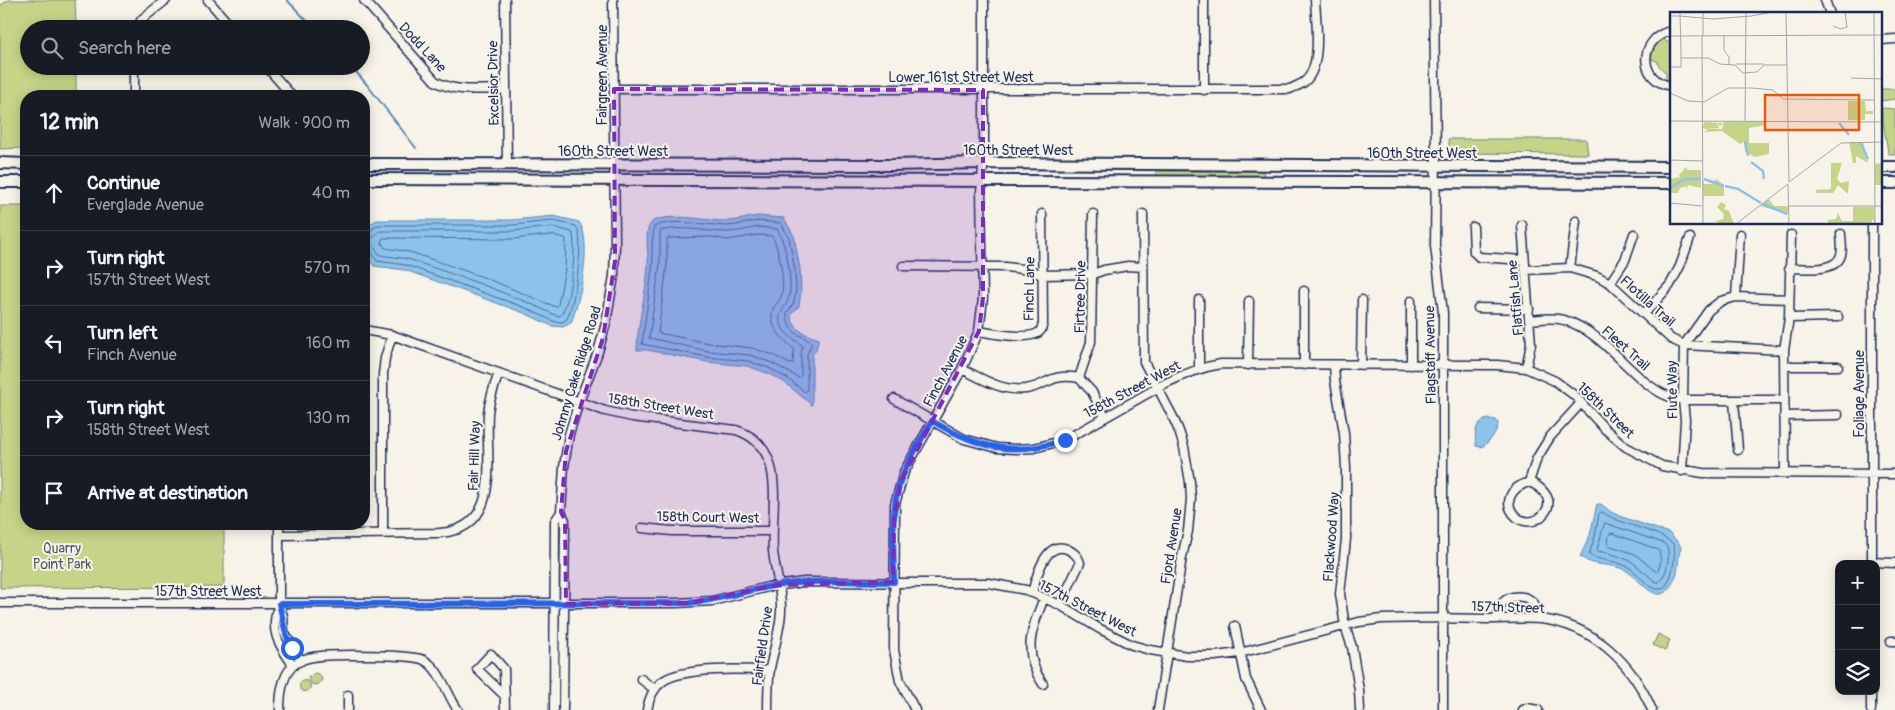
<!DOCTYPE html>
<html lang="en">
<head>
<meta charset="utf-8">
<style>
	body { margin:0; font-family:Pangolin,sans-serif; background:#242831; color:#f1f3f6 }
	.controls { position:absolute; right:15px; bottom:15px; display:grid; overflow:hidden; border-radius:10px; box-shadow:0 2px 12px #0003 }
	.controls button { width:45px; height:45px; display:grid; place-items:center; padding:0; border:0; border-bottom:1px solid #363941; background:#171b24; color:#f1f3f6; font:25px sans-serif }
	.stop { position:absolute; width:15px; height:15px; margin:-11px; border:4px solid #2563eb; border-radius:50%; background:#fff }
	.stop.end { background:#2563eb; border-color:#fff; box-shadow:0 1px 5px #0008 }
	.list { margin:0; padding:0; list-style:none }
	h2 { display:flex; justify-content:space-between; align-items:center; height:65px; margin:0; padding:0 20px; font-size:21px }
	h2 small { font-size:16px; font-weight:400; color:#9ea1a6 }
	.list li { display:grid; grid-template-columns:32px 1fr auto; gap:15px; align-items:center; box-sizing:border-box; height:75px; padding:0 20px; border-top:1px solid #363941 }
	.list b { display:block; font-size:19px; white-space:nowrap }
	.list p { margin:0; font-size:16px; white-space:nowrap; color:#9ea1a6 }
	.list em { font-size:16px; font-style:normal; color:#9ea1a6 }
	.icon { flex:none; width:28px; height:28px; fill:none; stroke:currentColor; stroke-width:2; stroke-linecap:round; stroke-linejoin:round }
	.map { position:relative; flex:none; width:1895px; height:710px; overflow:hidden }
	.search { position:absolute; background:#171b24; box-shadow:0 2px 12px #0003; left:20px; top:20px; width:350px; height:55px; display:flex; align-items:center; gap:12px; box-sizing:border-box; padding:0 18px; border-radius:28px; color:#9ea1a6; font-size:19px }
	.panel { position:absolute; background:#171b24; box-shadow:0 2px 12px #0003; left:20px; top:90px; width:350px; height:440px; border-radius:20px }
	.map>svg:first-child { display:block }
</style>
</head>
<body>
<div class="map">
<svg width="1895" height="710" viewBox="0 0 1895 710">
	<rect width="100%" height="100%" fill="#f7f3e8"/>
	<filter id="ink" filterUnits="userSpaceOnUse"><feTurbulence type="fractalNoise" baseFrequency=".02" numOctaves="2"/><feDisplacementMap in="SourceGraphic" scale="10" xChannelSelector="R" yChannelSelector="G"/><feConvolveMatrix kernelMatrix="1 2 1 2 8 2 1 2 1" color-interpolation-filters="sRGB"/></filter>
	<g filter="url(#ink)">
		<path fill="#c6d488" stroke="#708273" d="M 8,0 L 75,0 L 76,29 L 29,29 L 29,66 L 76,66 L 76,96 L 26,96 L 26,148 L 0,149 L 0,6 Z
			M 1663,38 L 1667,42 L 1671,42 L 1671,81 L 1666,80 L 1666,73 L 1659,66 L 1657,61 L 1651,59 L 1654,46 Z
			M 1881,89 L 1895,89 L 1895,99 L 1881,101 Z
			M 1881,108 L 1895,109 L 1895,154 L 1889,154 L 1888,152 Z
			M 1448,139 L 1586,139 L 1588,154 L 1457,153 L 1450,149 Z
			M 1156,171 L 1263,171 L 1264,177 L 1156,177 Z
			M 0,206 L 26,206 L 26,524 L 224,524 L 224,587 L 0,588 Z
			M 1658,634 L 1670,640 L 1665,651 L 1653,645 Z
			M 315,673 L 320,675 L 322,680 L 319,684 L 313,685 L 308,678 Z
			M299.5 686a5.5 5.5 0 1 1 11 0a5.5 5.5 0 1 1-11 0Z"/>
		<path fill="#8dc3eb" stroke="#5f88b3" d="M 554,216 L 579,222 C 593,241 580,301 571,323 L 563,327 L 552,326 L 524,313 L 405,270 L 374,266 C 362,251 356,229 377,220 L 512,220 Z
			M 758,216 L 784,218 L 794,236 L 800,269 L 801,290 L 799,306 L 791,315 C 794,331 805,334 819,339 L 816,349 L 812,355 L 812,405 L 784,382 L 767,373 L 747,366 L 707,362 L 647,350 L 637,350 C 637,321 647,293 648,263 C 649,252 642,226 655,220 C 674,213 708,221 728,221 C 738,221 748,217 758,216 Z
			M 1490,419 L 1496,420 L 1498,423 C 1498,433 1490,441 1482,447 L 1476,446 C 1474,433 1475,420 1490,419 Z
			M 1597,504 L 1601,504 L 1611,512 L 1622,517 L 1669,533 L 1679,543 L 1681,548 C 1677,557 1680,568 1675,578 C 1659,614 1643,580 1625,570 C 1613,564 1599,566 1587,561 C 1585,560 1583,558 1580,557 L 1590,535 Z"/>
		<g fill="none" stroke-linecap="round" stroke-linejoin="round">
			<path stroke="#496a96" stroke-width="1" d="M 758,221 L 781,223 L 789,238 L 795,270 L 796,289 L 794,303 L 787,313 C 787,334 800,333 812,343 L 807,354 L 807,390 L 805,392 L 787,378 L 769,368 L 748,361 L 707,357 L 642,344 L 653,263 L 652,245 L 654,227 C 669,218 709,225 726,226 C 736,226 748,222 758,221 Z
				M 553,227 L 572,232 C 578,243 570,307 560,316 L 555,315 L 529,303 L 481,284 L 408,259 L 380,255 L 369,241 L 380,231 L 512,231 Z
				M 758,227 L 777,229 C 786,243 794,284 788,300 C 784,311 775,313 783,329 C 787,336 797,341 803,346 L 801,354 L 801,376 L 799,378 L 772,363 L 750,355 L 708,351 L 649,338 L 660,264 L 660,231 C 681,225 705,232 727,232 C 737,232 748,229 758,227 Z
				M 364,233 L 368,232 L 378,225 L 512,225 L 553,221 L 576,226 C 586,240 574,303 567,319 L 562,322 L 553,321 L 526,308 L 406,265 L 377,261 L 370,250 L 364,248
				M 552,235 L 565,238 L 566,240 L 565,269 L 558,305 L 556,307 L 483,277 L 410,252 L 385,248 L 381,241 L 383,238 L 392,238 L 512,239 Z
				M 759,235 L 772,236 C 779,248 786,284 781,297 C 780,301 776,303 774,307 C 766,325 782,338 794,349 L 793,363 L 790,364 L 773,355 L 752,348 L 709,343 L 658,333 L 667,265 L 667,238 L 712,237 L 727,240 Z
				M 1602,512 C 1622,526 1660,530 1674,545 C 1676,554 1672,597 1654,588 C 1643,584 1637,571 1626,566 C 1614,560 1600,561 1589,555 L 1595,536 L 1599,514 Z
				M 1605,523 L 1663,543 L 1667,546 C 1670,558 1668,572 1659,582 L 1656,582 L 1631,561 L 1612,554 L 1597,551 Z
				M 1612,533 L 1659,550 L 1661,561 L 1658,571 L 1655,571 L 1635,554 L 1608,545 L 1609,535 Z"/>
			<path stroke="#5f88b3" stroke-width="2" d="M 287,0 L 315,29
				M 351,66 L 368,86 L 416,148"/>
			<defs>
				<path id="minor" d="M 208,0 L 233,29
					M 364,0 L 435,81 C 455,93 482,89 506,89
					M 505,0 L 507,165
					M 1204,0 L 1204,90
					M 1434,0 L 1436,155 L 1435,246 L 1443,313 L 1443,710
					M 1825,0 L 1830,14
					M 136,29 L 142,19 L 166,0
					M 1671,31 C 1638,38 1638,81 1671,86
					M 1881,40 L 1895,39
					M 266,66 L 292,96
					M 614,89 L 1290,89 C 1294,87 1300,85 1304,82 C 1323,68 1316,21 1315,0
					M 134,96 L 134,66
					M 1143,214 L 1144,362 L 1172,415 L 1179,431 L 1184,447 L 1190,482 L 1191,499 L 1188,531 L 1182,557 L 1158,710
					M 1522,225 L 1531,344 L 1526,368
					M 1473,227 L 1474,252 L 1479,257 L 1524,260
					M 903,266 L 1006,267 L 1030,270 L 1042,275 L 1093,274 L 1104,270 L 1128,266 L 1143,267
					M 1570,268 L 1576,221
					M 1789,268 C 1804,268 1836,273 1841,255 C 1843,249 1841,240 1841,234
					M 1525,270 L 1570,268 L 1597,276 L 1610,283 L 1671,339 L 1684,345 L 1784,350
					M 1610,283 L 1625,260 L 1634,234
					M 1304,291 L 1304,365
					M 1736,297 L 1740,234
					M 1199,300 L 1199,369
					M 1411,301 L 1411,365
					M 1478,308 L 1529,309
					M 1644,314 L 1670,285 L 1680,266 L 1690,238
					M 1789,318 L 1838,317
					M 1529,320 C 1541,319 1552,317 1564,320 C 1604,332 1626,373 1661,393 C 1668,397 1675,398 1683,400 L 1783,400
					M 364,330 L 392,335 L 605,411 L 632,417 L 736,430 C 789,447 770,508 773,551 C 775,571 782,591 781,612 C 780,630 774,649 770,668 C 768,682 768,696 768,710
					M 979,331 C 991,333 1033,342 1041,330 C 1042,328 1042,325 1043,323 L 1042,214
					M 1248,365 L 1249,301
					M 1334,365 L 1335,381 L 1344,433 L 1346,468 L 1346,539 L 1340,594 L 1345,626 L 1352,647 L 1359,690 L 1360,710
					M 1361,365 L 1362,300
					M 1784,366 L 1838,366
					M 962,369 C 982,379 1003,392 1026,389 C 1049,385 1050,373 1079,378 L 1092,392 L 1105,417
					M 1079,378 L 1091,342 L 1093,214
					M 894,399 L 964,439 L 997,448 L 1016,449 L 1034,448 L 1065,440 L 1166,383 C 1184,374 1202,367 1221,364 L 1497,365 L 1526,368 L 1555,381 L 1574,395 L 1605,429 L 1626,447 L 1662,466 L 1703,473 L 1895,474
					M 1734,401 L 1738,450
					M 1784,416 L 1838,415
					M 1682,471 L 1685,420 L 1683,400 L 1684,345 L 1709,310 L 1721,301 L 1736,297 L 1789,299
					M 1785,472 L 1784,350 L 1789,318 L 1791,235
					M 1529,482 C 1540,486 1554,498 1546,511 C 1525,542 1485,496 1529,482 L 1537,458 L 1550,437 L 1581,403
					M 561,512 L 565,520 L 563,710
					M 279,524 L 279,604 C 269,630 278,644 293,665
					M 642,528 L 672,531 L 773,531
					M 383,533 L 383,374 L 385,358 L 392,335
					M 279,535 L 439,533 C 504,529 485,458 488,414 C 489,400 494,387 499,373
					M 1872,562 L 1895,563
					M 1872,564 L 1872,224
					M 1032,593 C 1036,578 1045,540 1067,549 C 1073,552 1078,555 1080,563 L 1060,605
					M 0,603 L 677,603 L 712,601 L 768,587 L 804,582 L 989,583 L 1026,590 L 1060,605 L 1100,629 L 1132,645 L 1150,650 L 1187,656 L 1215,656 L 1240,653 L 1359,622 L 1381,619 C 1416,618 1452,618 1487,619 C 1505,619 1523,618 1540,619 C 1594,625 1632,663 1652,710
					M 279,604 L 283,616 L 284,632 L 301,661
					M 1498,619 C 1499,615 1498,610 1500,607 C 1506,593 1530,593 1536,607 C 1538,611 1537,615 1538,619
					M 1235,626 L 1246,679 L 1261,710
					M 1891,641 L 1895,641
					M 641,679 L 654,689
					M 1043,684 C 1022,653 1031,630 1044,598
					M 280,710 C 280,695 282,674 295,664 C 300,660 307,658 313,657 C 328,654 412,654 424,660 C 441,669 447,695 458,710
					M 348,710 L 348,695
					M 505,710 L 504,669 L 491,654 L 477,669 L 505,696
					M 554,710 L 555,521 L 561,512 L 564,467 L 569,434 L 579,402 L 598,352 L 606,323 L 614,276 L 615,245 L 613,0
					M 647,710 C 649,698 653,688 663,681 C 683,667 745,669 770,671
					M 915,710 L 900,681 L 894,650 L 895,504 L 904,472 L 962,369 L 979,331 L 983,298 L 981,192 L 984,155 L 984,0
					M 1523,710 L 1527,708 L 1538,710
					M 1871,710 L 1871,691"/>
				<path id="major" d="M 0,163 L 26,164
					M 364,164 L 892,165 L 983,163 L 1671,167
					M 1881,167 L 1895,167
					M 364,179 L 1671,183
					M 0,182 L 26,182
					M 1881,183 L 1895,183"/>
			</defs>
			<use href="#minor" stroke="#1b2f5e" stroke-width="11"/>
			<use href="#major" stroke="#1b2f5e" stroke-width="14"/>
			<use href="#minor" stroke="#f7f3e8" stroke-width="8"/>
			<use href="#major" stroke="#f7f3e8" stroke-width="10"/>
		</g>
	</g>
	<g fill="none" stroke-linecap="round" stroke-linejoin="round" filter="url(#ink)">
		<path stroke="#2563eb" stroke-width="6" d="M 292,648 C 283,633 284,620 279,604 L 688,603 C 720,601 748,589 779,585 C 816,579 855,582 894,582 C 894,549 890,514 900,482 C 907,461 921,441 932,421 C 979,448 1012,457 1065,440"/>
	</g>
	<path fill="#7b2cbf" fill-opacity="0.2" stroke="#7b2cbf" stroke-width="4" stroke-dasharray="10 6" stroke-linejoin="round" d="M 614,89 L 983,90 L 983,298 L 979,331 L 901,481 L 894,523 L 893,582 L 778,585 L 689,603 L 566,604 L 565,520 L 561,512 L 566,451 L 603,338 L 615,261 Z"/>
	<g text-anchor="middle" stroke-width="4" stroke-linejoin="round" paint-order="stroke">
		<g font-size="14" fill="#1b2f5e" stroke="#f7f3e8">
			<text transform="translate(423 47) rotate(47)" y="5">Dodd Lane</text>
			<text transform="translate(602 75) rotate(-90)" y="5">Fairgreen Avenue</text>
			<text x="961" y="82">Lower 161st Street West</text>
			<text transform="translate(493 83) rotate(-91)" y="5">Excelsior Drive</text>
			<text x="1018" y="155">160th Street West</text>
			<text x="613" y="156">160th Street West</text>
			<text x="1422" y="158">160th Street West</text>
			<text transform="translate(1029 289) rotate(-89)" y="5">Finch Lane</text>
			<text transform="translate(1080 297) rotate(-89)" y="5">Firtree Drive</text>
			<text transform="translate(1515 298) rotate(-95)" y="5">Flatfish Lane</text>
			<text transform="translate(1648 301) rotate(42)" y="5">Flotilla Trail</text>
			<text transform="translate(1626 348) rotate(42)" y="5">Fleet Trail</text>
			<text transform="translate(1430 355) rotate(-91)" y="5">Flagstaff Avenue</text>
			<text transform="translate(945 371) rotate(-62)" y="5">Finch Avenue</text>
			<text transform="translate(576 373) rotate(-73)" y="5">Johnny Cake Ridge Road</text>
			<text transform="translate(1132 389) rotate(-28)" y="5">158th Street West</text>
			<text transform="translate(1672 390) rotate(-91)" y="5">Flute Way</text>
			<text transform="translate(1859 394) rotate(-90)" y="5">Foliage Avenue</text>
			<text transform="translate(661 406) rotate(9)" y="5">158th Street West</text>
			<text transform="translate(1606 410) rotate(44)" y="5">158th Street</text>
			<text transform="translate(474 456) rotate(-88)" y="5">Fair Hill Way</text>
			<text transform="translate(708 517) rotate(1)" y="5">158th Court West</text>
			<text transform="translate(1331 537) rotate(-86)" y="5">Flackwood Way</text>
			<text transform="translate(1171 546) rotate(-81)" y="5">Fjord Avenue</text>
			<text x="208" y="596">157th Street West</text>
			<text transform="translate(1508 607) rotate(2)" y="5">157th Street</text>
			<text transform="translate(1088 608) rotate(27)" y="5">157th Street West</text>
			<text transform="translate(762 646) rotate(-82)" y="5">Fairfield Drive</text>
		</g>
		<g font-size="14" fill="#465868" stroke="#f7f3e8">
			<text x="62" y="553">Quarry<tspan x="62" dy="16">Point Park</tspan></text>
		</g>
	</g>
	<g transform="translate(1670 12)">
		<rect width="212" height="212" fill="#f7f3e8"/>
		<path d="M 178,89 L 195,89 L 196,99 L 203,99 L 203,102 L 195,102 L 195,108 L 178,108 ZM 34,110 L 53,111 L 50,114 L 47,111 L 49,116 L 36,117 L 52,117 L 54,110 L 96,110 L 96,113 L 79,116 L 79,131 L 99,131 L 99,142 L 85,145 L 75,140 L 74,130 L 70,132 L 52,119 L 34,120 L 38,118 L 33,116 ZM 179,130 L 193,130 L 198,151 L 186,144 L 186,151 L 183,151 ZM 161,151 L 172,151 L 167,167 L 171,171 L 179,169 L 178,182 L 168,173 L 163,181 L 146,181 L 146,178 L 161,177 ZM 212,151 L 212,173 L 205,173 L 205,152 ZM 16,155 L 17,158 L 31,158 L 31,176 L 18,173 L 17,177 L 16,174 L 10,176 L 8,181 L 0,181 L 0,167 L 10,165 L 9,163 ZM 32,164 L 34,172 L 41,172 L 46,167 L 54,173 L 54,184 L 34,184 L 34,193 ZM 99,187 L 104,194 L 118,194 L 118,202 L 90,194 ZM 51,190 L 56,193 L 54,197 L 59,199 L 64,212 L 47,212 L 47,209 L 34,212 L 53,207 L 54,202 L 47,195 ZM 183,195 L 204,195 L 205,212 L 203,207 L 201,212 L 158,212 L 158,208 L 166,207 L 168,201 L 172,209 L 183,209 Z" fill="#c6d488"/>
		<path fill="none" stroke="#8dc3eb" stroke-width="2.5" d="M 169,111 L 179,123M 75,129 L 78,144M 191,131 L 198,147M 81,150 L 93,159 L 94,167M 34,167 L 54,174M 55,174 L 68,177 L 91,191M 0,176 L 15,167 L 31,167M 93,192 L 117,202"/>
		<path fill="none" stroke="#9fa5b1" stroke-width="1" d="M 10,0 L 10,4 L 43,7 L 81,4M 33,0 L 33,24M 116,0 L 119,170M 204,0 L 205,212M 0,4 L 10,4 L 11,35 L 11,55 L 0,55M 81,4 L 103,0M 163,14 L 171,17 L 177,15 L 175,0M 54,23 L 54,38 L 59,45 L 59,52M 0,24 L 213,23M 32,24 L 33,212M 11,46 L 38,46 L 50,52 L 65,53M 66,52 L 94,52M 65,53 L 73,61 L 87,60 L 94,53 L 117,53M 181,66 L 213,67M 0,81 L 18,89 L 34,90 L 58,76 L 82,76 L 103,78 L 113,87 L 204,88M 0,109 L 213,110M 75,109 L 76,0M 0,148 L 33,149M 119,170 L 171,131 L 213,130M 118,172 L 119,212M 0,191 L 32,194M 119,194 L 213,194M 66,212 L 118,172"/>
		<path fill="#e8590c" fill-opacity="0.15" stroke="#e8590c" stroke-width="2.5" d="M 95,83 L 189,83 L 189,118 L 95,118 Z"/>
		<rect width="212" height="212" fill="none" stroke="#1b2f5e" stroke-width="2.5"/>
	</g>
</svg>
<div class="controls">
<button>+</button>
<button>−</button>
<button><svg class="icon" aria-label="layers" viewBox="0 0 24 24"><path d="M12 4l9 5-9 5-9-5zM3 14l9 5 9-5"/></svg></button>
</div>
<div class="stop" style="left:292px;top:648px"></div>
<div class="stop end" style="left:1065px;top:440px"></div>
<div class="search"><svg class="icon" aria-label="search" viewBox="0 0 24 24"><circle cx="10" cy="10" r="6"/><path d="M15 15l6 6"/></svg>Search here</div>
<section class="panel">
<h2>12 min<small>Walk · 900 m</small></h2>
<ul class="list">
<li><svg class="icon" aria-label="ahead" viewBox="0 0 24 24"><path d="M12 20V5M6 11l6-6 6 6"/></svg><div><b>Continue</b><p>Everglade Avenue</p></div><em>40 m</em></li>
<li><svg class="icon" aria-label="right" viewBox="0 0 24 24"><path d="M7 20v-9h11M14 6l5 5-5 5"/></svg><div><b>Turn right</b><p>157th Street West</p></div><em>570 m</em></li>
<li><svg class="icon" aria-label="left" viewBox="0 0 24 24"><path d="M17 20v-9H6M10 6l-5 5 5 5"/></svg><div><b>Turn left</b><p>Finch Avenue</p></div><em>160 m</em></li>
<li><svg class="icon" aria-label="right" viewBox="0 0 24 24"><path d="M7 20v-9h11M14 6l5 5-5 5"/></svg><div><b>Turn right</b><p>158th Street West</p></div><em>130 m</em></li>
<li><svg class="icon" aria-label="arrive" viewBox="0 0 24 24"><path d="M6 21V4h12l-3 4 3 4H6"/></svg><div><b>Arrive at destination</b></div></li>
</ul>
</section>
</div>
</body>
</html>
